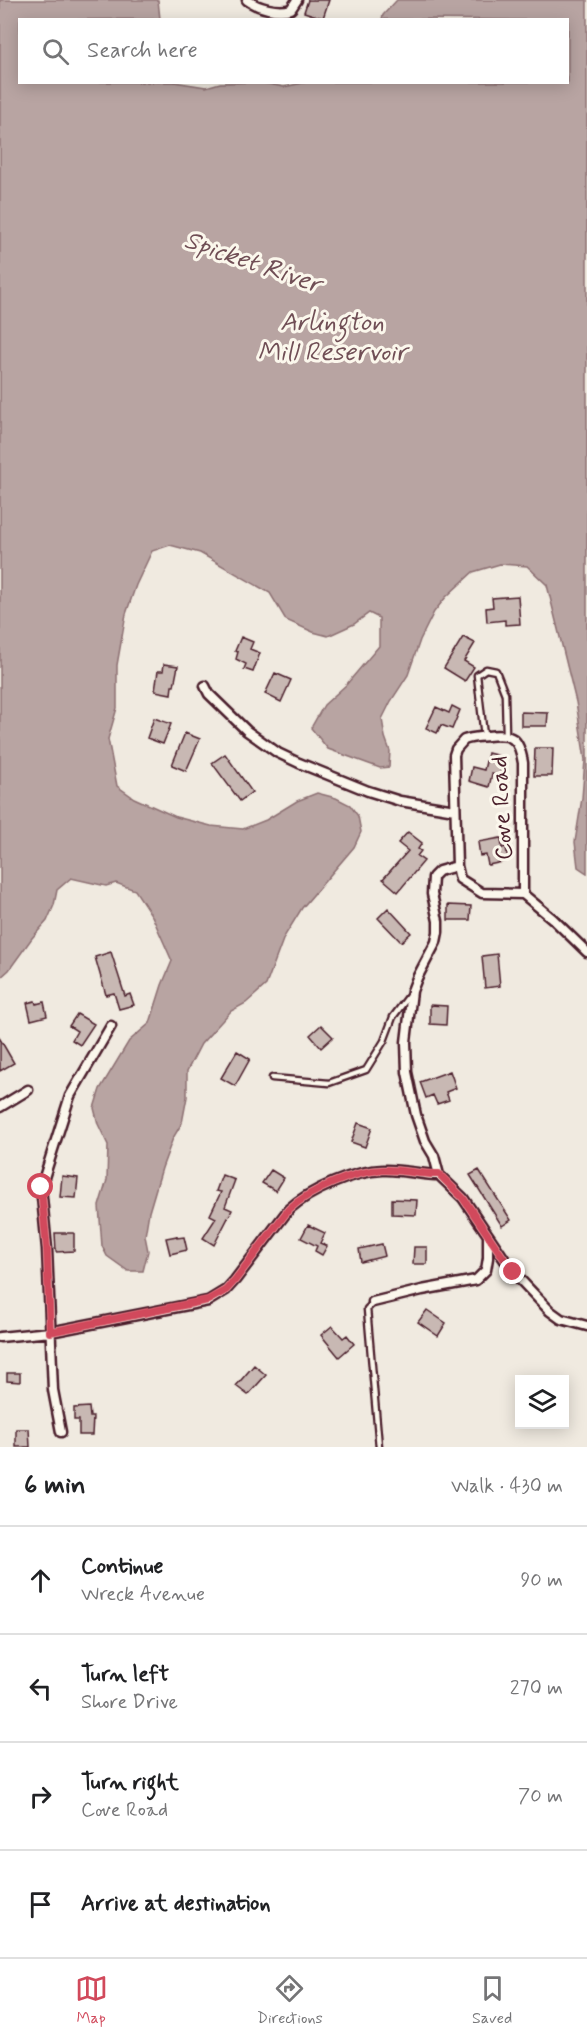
<!DOCTYPE html>
<html lang="en">
<head>
<meta charset="utf-8">
<style>
	body { margin:0; font-family:Mynerve,sans-serif; background:#f2f2f2; color:#202124 }
	.controls { position:absolute; right:18px; bottom:18px; display:grid; overflow:hidden; border-radius:0px; box-shadow:0 3px 15px #0003 }
	.controls button { width:54px; height:54px; display:grid; place-items:center; padding:0; border:0; border-bottom:2px solid #e0e0e0; background:#fff; color:#202124; font:30px sans-serif }
	.stop { position:absolute; width:18px; height:18px; margin:-14px; border:4px solid #d1495b; border-radius:50%; background:#fff }
	.stop.end { background:#d1495b; border-color:#fff; box-shadow:0 2px 6px #0008 }
	.list { margin:0; padding:0; list-style:none }
	h2 { display:flex; justify-content:space-between; align-items:center; height:78px; margin:0; padding:0 24px; font-size:26px }
	h2 small { font-size:20px; font-weight:400; color:#757577 }
	.list li { display:grid; grid-template-columns:39px 1fr auto; gap:18px; align-items:center; box-sizing:border-box; height:108px; padding:0 24px; border-top:2px solid #e0e0e0 }
	.list b { display:block; font-size:22px; white-space:nowrap }
	.list p { margin:0; font-size:20px; white-space:nowrap; color:#757577 }
	.list em { font-size:20px; font-style:normal; color:#757577 }
	.icon { flex:none; width:33px; height:33px; fill:none; stroke:currentColor; stroke-width:2; stroke-linecap:round; stroke-linejoin:round }
	.map { position:relative; flex:none; width:587px; height:1447px; overflow:hidden }
	.search { position:absolute; background:#fff; box-shadow:0 3px 15px #0003; left:18px; right:18px; top:18px; height:66px; display:flex; align-items:center; gap:15px; box-sizing:border-box; padding:0 21px; border-radius:0px; color:#757577; font-size:22px }
	.sheet { height:510px; background:#fff }
	nav { display:flex; justify-content:space-around; align-items:center; box-sizing:border-box; height:84px; border-top:2px solid #e0e0e0; background:#fff; font-size:16px; color:#757577 }
	nav a { display:grid; justify-items:center; gap:3px }
	nav .on { color:#d1495b }
	.map>svg:first-child { display:block }
</style>
</head>
<body>
<div class="map">
<svg width="587" height="1447" viewBox="0 0 587 1447">
	<rect width="100%" height="100%" fill="#f0eae0"/>
	<filter id="ink" filterUnits="userSpaceOnUse"><feTurbulence type="fractalNoise" baseFrequency=".0167" numOctaves="2"/><feDisplacementMap in="SourceGraphic" scale="12" xChannelSelector="R" yChannelSelector="G"/><feConvolveMatrix kernelMatrix="1 2 1 2 8 2 1 2 1" color-interpolation-filters="sRGB"/></filter>
	<g filter="url(#ink)">
		<path fill="#b8a4a2" stroke="#8c6f72" stroke-width="1.5" d="M 0,0 L 158,0 L 160,19 L 20,20 L 20,82 L 174,82 L 206,87 L 220,83 L 258,82 L 284,87 L 307,82 L 568,82 L 568,20 L 382,19 L 383,15 L 397,0 L 587,0 L 587,873 L 578,867 L 575,842 L 582,798 L 585,760 L 576,702 L 547,585 L 527,566 L 500,564 L 473,572 L 446,597 L 434,612 L 420,640 L 408,675 L 391,701 L 382,719 L 385,737 L 390,751 L 389,767 L 380,768 L 328,749 L 311,728 L 324,705 L 346,685 L 379,646 L 379,618 L 369,613 L 354,624 L 328,636 L 313,632 L 286,620 L 270,593 L 200,553 L 170,545 L 152,551 L 136,585 L 126,614 L 117,665 L 117,708 L 108,739 L 117,786 L 134,798 L 176,817 L 211,826 L 243,829 L 266,820 L 297,801 L 317,793 L 336,798 L 350,805 L 358,816 L 361,832 L 354,847 L 302,908 L 284,937 L 266,985 L 246,1003 L 231,1011 L 201,1044 L 187,1071 L 187,1097 L 182,1123 L 173,1138 L 162,1168 L 149,1212 L 145,1236 L 148,1251 L 143,1271 L 128,1271 L 107,1256 L 102,1246 L 99,1206 L 107,1180 L 108,1145 L 98,1124 L 94,1108 L 100,1089 L 129,1041 L 150,1023 L 162,985 L 172,961 L 152,916 L 135,890 L 116,883 L 106,886 L 71,878 L 57,890 L 54,905 L 47,921 L 32,938 L 9,970 L 0,978 Z"/>
		<path fill="#c8b8b3" stroke="#4a1f2b" stroke-width="1.5" d="M 308,0 L 329,0 L 323,18 L 304,12 Z
			M 518,596 L 520,624 L 505,625 L 505,620 L 487,622 L 486,608 L 493,607 L 492,598 Z
			M 241,637 L 253,642 L 250,649 L 260,653 L 253,672 L 244,669 L 246,664 L 236,659 L 238,652 L 235,651 Z
			M 463,637 L 475,643 L 464,661 L 474,667 L 465,681 L 444,668 Z
			M 164,664 L 178,666 L 174,686 L 172,686 L 171,694 L 155,691 L 158,671 L 163,671 Z
			M 275,673 L 291,680 L 281,702 L 265,694 Z
			M 452,706 L 460,710 L 452,729 L 441,725 L 437,733 L 426,728 L 436,707 L 449,713 Z
			M 521,712 L 548,713 L 547,726 L 521,726 Z
			M 154,718 L 171,724 L 163,744 L 147,738 Z
			M 185,733 L 200,739 L 186,771 L 172,765 Z
			M 535,748 L 553,748 L 552,776 L 534,776 Z
			M 488,753 L 504,757 L 500,776 L 492,774 L 489,787 L 469,781 L 472,767 L 484,770 Z
			M 225,754 L 252,792 L 240,801 L 212,763 Z
			M 408,832 L 422,843 L 418,849 L 421,851 L 417,856 L 424,861 L 398,892 L 383,879 L 408,851 L 398,843 Z
			M 501,838 L 502,848 L 506,847 L 508,861 L 488,865 L 486,855 L 480,856 L 478,842 Z
			M 448,905 L 471,906 L 470,920 L 448,920 Z
			M 388,908 L 411,933 L 401,942 L 378,918 Z
			M 111,952 L 125,996 L 130,994 L 134,1005 L 119,1009 L 114,993 L 106,995 L 95,957 Z
			M 497,954 L 500,986 L 485,988 L 482,956 Z
			M 35,1001 L 36,1004 L 44,1002 L 47,1016 L 31,1020 L 27,1003 Z
			M 430,1005 L 447,1006 L 446,1025 L 430,1024 Z
			M 77,1014 L 94,1024 L 80,1045 L 72,1040 L 77,1031 L 69,1026 Z
			M 321,1025 L 333,1037 L 321,1048 L 310,1035 Z
			M 0,1039 L 14,1063 L 0,1071 Z
			M 237,1051 L 250,1059 L 235,1086 L 221,1078 Z
			M 450,1071 L 456,1088 L 446,1092 L 449,1100 L 437,1104 L 433,1095 L 426,1098 L 420,1082 Z
			M 358,1123 L 372,1128 L 365,1147 L 351,1142 Z
			M 271,1170 L 284,1178 L 276,1191 L 262,1183 Z
			M 479,1170 L 511,1220 L 502,1226 L 470,1175 Z
			M 222,1175 L 235,1180 L 225,1207 L 232,1210 L 214,1245 L 203,1238 L 216,1218 L 210,1215 L 221,1192 L 216,1191 Z
			M 62,1176 L 78,1178 L 76,1198 L 60,1197 Z
			M 392,1199 L 417,1200 L 416,1215 L 392,1214 Z
			M 308,1225 L 325,1233 L 320,1243 L 327,1246 L 322,1255 L 315,1251 L 317,1246 L 301,1238 Z
			M 55,1233 L 74,1233 L 74,1251 L 56,1252 Z
			M 177,1236 L 177,1238 L 184,1237 L 187,1250 L 170,1254 L 166,1238 Z
			M 382,1244 L 385,1256 L 361,1262 L 359,1249 Z
			M 414,1247 L 427,1247 L 427,1264 L 413,1264 Z
			M 427,1310 L 446,1323 L 438,1336 L 418,1322 Z
			M 332,1326 L 343,1338 L 347,1335 L 354,1344 L 339,1357 L 321,1335 Z
			M 254,1365 L 266,1375 L 248,1395 L 236,1386 Z
			M 7,1373 L 20,1373 L 20,1382 L 7,1381 Z
			M 89,1407 L 90,1417 L 93,1417 L 92,1435 L 79,1435 L 79,1420 L 74,1420 L 74,1408 Z
			M 16,1429 L 29,1429 L 30,1447 L 16,1447 Z"/>
		<g fill="none" stroke-linecap="round" stroke-linejoin="round">
			<defs>
				<path id="lane" d="M 484,736 L 477,675 L 486,669 L 496,671 L 505,694 L 506,734
					M 272,1078 L 329,1083 L 366,1070 L 384,1041 L 393,1017 L 411,993
					M 373,1303 L 367,1309 L 379,1447"/>
				<path id="street" d="M 247,0 C 258,8 278,13 291,9 L 297,0
					M 205,686 L 209,694 L 247,731 L 278,753 L 299,763 L 368,791 L 400,801 L 455,810
					M 457,866 L 460,879 L 482,893 L 523,894 L 553,919 L 587,952
					M 523,894 L 523,763 C 519,738 512,733 488,736 C 480,737 472,737 464,740 L 456,749 L 454,755 L 457,866 L 439,871 L 433,877 L 432,894 L 438,921 L 438,932 L 436,942 L 417,978 L 412,991 L 406,1042 L 407,1072 L 416,1115 L 425,1141 L 434,1156 L 439,1175 L 463,1198 L 513,1272 L 550,1311 L 561,1319 L 587,1326
					M 0,1107 L 28,1090
					M 373,1302 L 422,1290 L 476,1280 L 486,1270 L 488,1258 L 488,1237
					M 0,1337 L 50,1332 L 208,1301 L 226,1290 L 235,1280 L 289,1209 C 310,1190 354,1171 383,1170 C 402,1169 421,1175 439,1175
					M 61,1432 L 53,1390 L 47,1249 L 41,1187 L 70,1096 L 111,1026"/>
			</defs>
			<use href="#lane" stroke="#4a1f2b" stroke-width="9"/>
			<use href="#street" stroke="#4a1f2b" stroke-width="13"/>
			<use href="#lane" stroke="#fbf7ec" stroke-width="4.5"/>
			<use href="#street" stroke="#fbf7ec" stroke-width="8"/>
		</g>
	</g>
	<g fill="none" stroke-linecap="round" stroke-linejoin="round" filter="url(#ink)">
		<path stroke="#d1495b" stroke-width="8" d="M 41,1187 L 47,1249 L 50,1332 L 208,1300 L 226,1290 L 235,1280 L 289,1209 C 310,1190 354,1171 383,1170 C 402,1169 421,1175 439,1174 L 463,1198 L 513,1272"/>
	</g>
	<g text-anchor="middle" stroke-width="6" stroke-linejoin="round" paint-order="stroke">
		<g font-size="24" fill="#4a1f2b" stroke="#fbf7ec">
			<text transform="translate(501 808) rotate(-93)" y="8">Cove Road</text>
		</g>
		<g font-size="26" font-style="italic" fill="#704e55" stroke="#fbf7ec">
			<text transform="translate(253 261) rotate(19)" y="9">Spicket River</text>
			<text x="332" y="330">Arlington<tspan x="332" dy="30">Mill Reservoir</tspan></text>
		</g>
	</g>
</svg>
<div class="controls">
<button><svg class="icon" aria-label="layers" viewBox="0 0 24 24"><path d="M12 4l9 5-9 5-9-5zM3 14l9 5 9-5"/></svg></button>
</div>
<div class="stop" style="left:41px;top:1187px"></div>
<div class="stop end" style="left:513px;top:1272px"></div>
<div class="search"><svg class="icon" aria-label="search" viewBox="0 0 24 24"><circle cx="10" cy="10" r="6"/><path d="M15 15l6 6"/></svg>Search here</div>
</div>
<section class="sheet">
<h2>6 min<small>Walk · 430 m</small></h2>
<ul class="list">
<li><svg class="icon" aria-label="ahead" viewBox="0 0 24 24"><path d="M12 20V5M6 11l6-6 6 6"/></svg><div><b>Continue</b><p>Wreck Avenue</p></div><em>90 m</em></li>
<li><svg class="icon" aria-label="left" viewBox="0 0 24 24"><path d="M17 20v-9H6M10 6l-5 5 5 5"/></svg><div><b>Turn left</b><p>Shore Drive</p></div><em>270 m</em></li>
<li><svg class="icon" aria-label="right" viewBox="0 0 24 24"><path d="M7 20v-9h11M14 6l5 5-5 5"/></svg><div><b>Turn right</b><p>Cove Road</p></div><em>70 m</em></li>
<li><svg class="icon" aria-label="arrive" viewBox="0 0 24 24"><path d="M6 21V4h12l-3 4 3 4H6"/></svg><div><b>Arrive at destination</b></div></li>
</ul>
</section>
<nav>
<a class="on"><svg class="icon" aria-label="map" viewBox="0 0 24 24"><path d="M3 6l6-2 6 2 6-2v14l-6 2-6-2-6 2zM9 4v14M15 6v14"/></svg>Map</a>
<a><svg class="icon" aria-label="directions" viewBox="0 0 24 24"><path d="M12 3l9 9-9 9-9-9zM9 14v-3h6M13 9l2 2-2 2"/></svg>Directions</a>
<a><svg class="icon" aria-label="saved" viewBox="0 0 24 24"><path d="M7 4h10v16l-5-4-5 4z"/></svg>Saved</a>
</nav>
</body>
</html>
